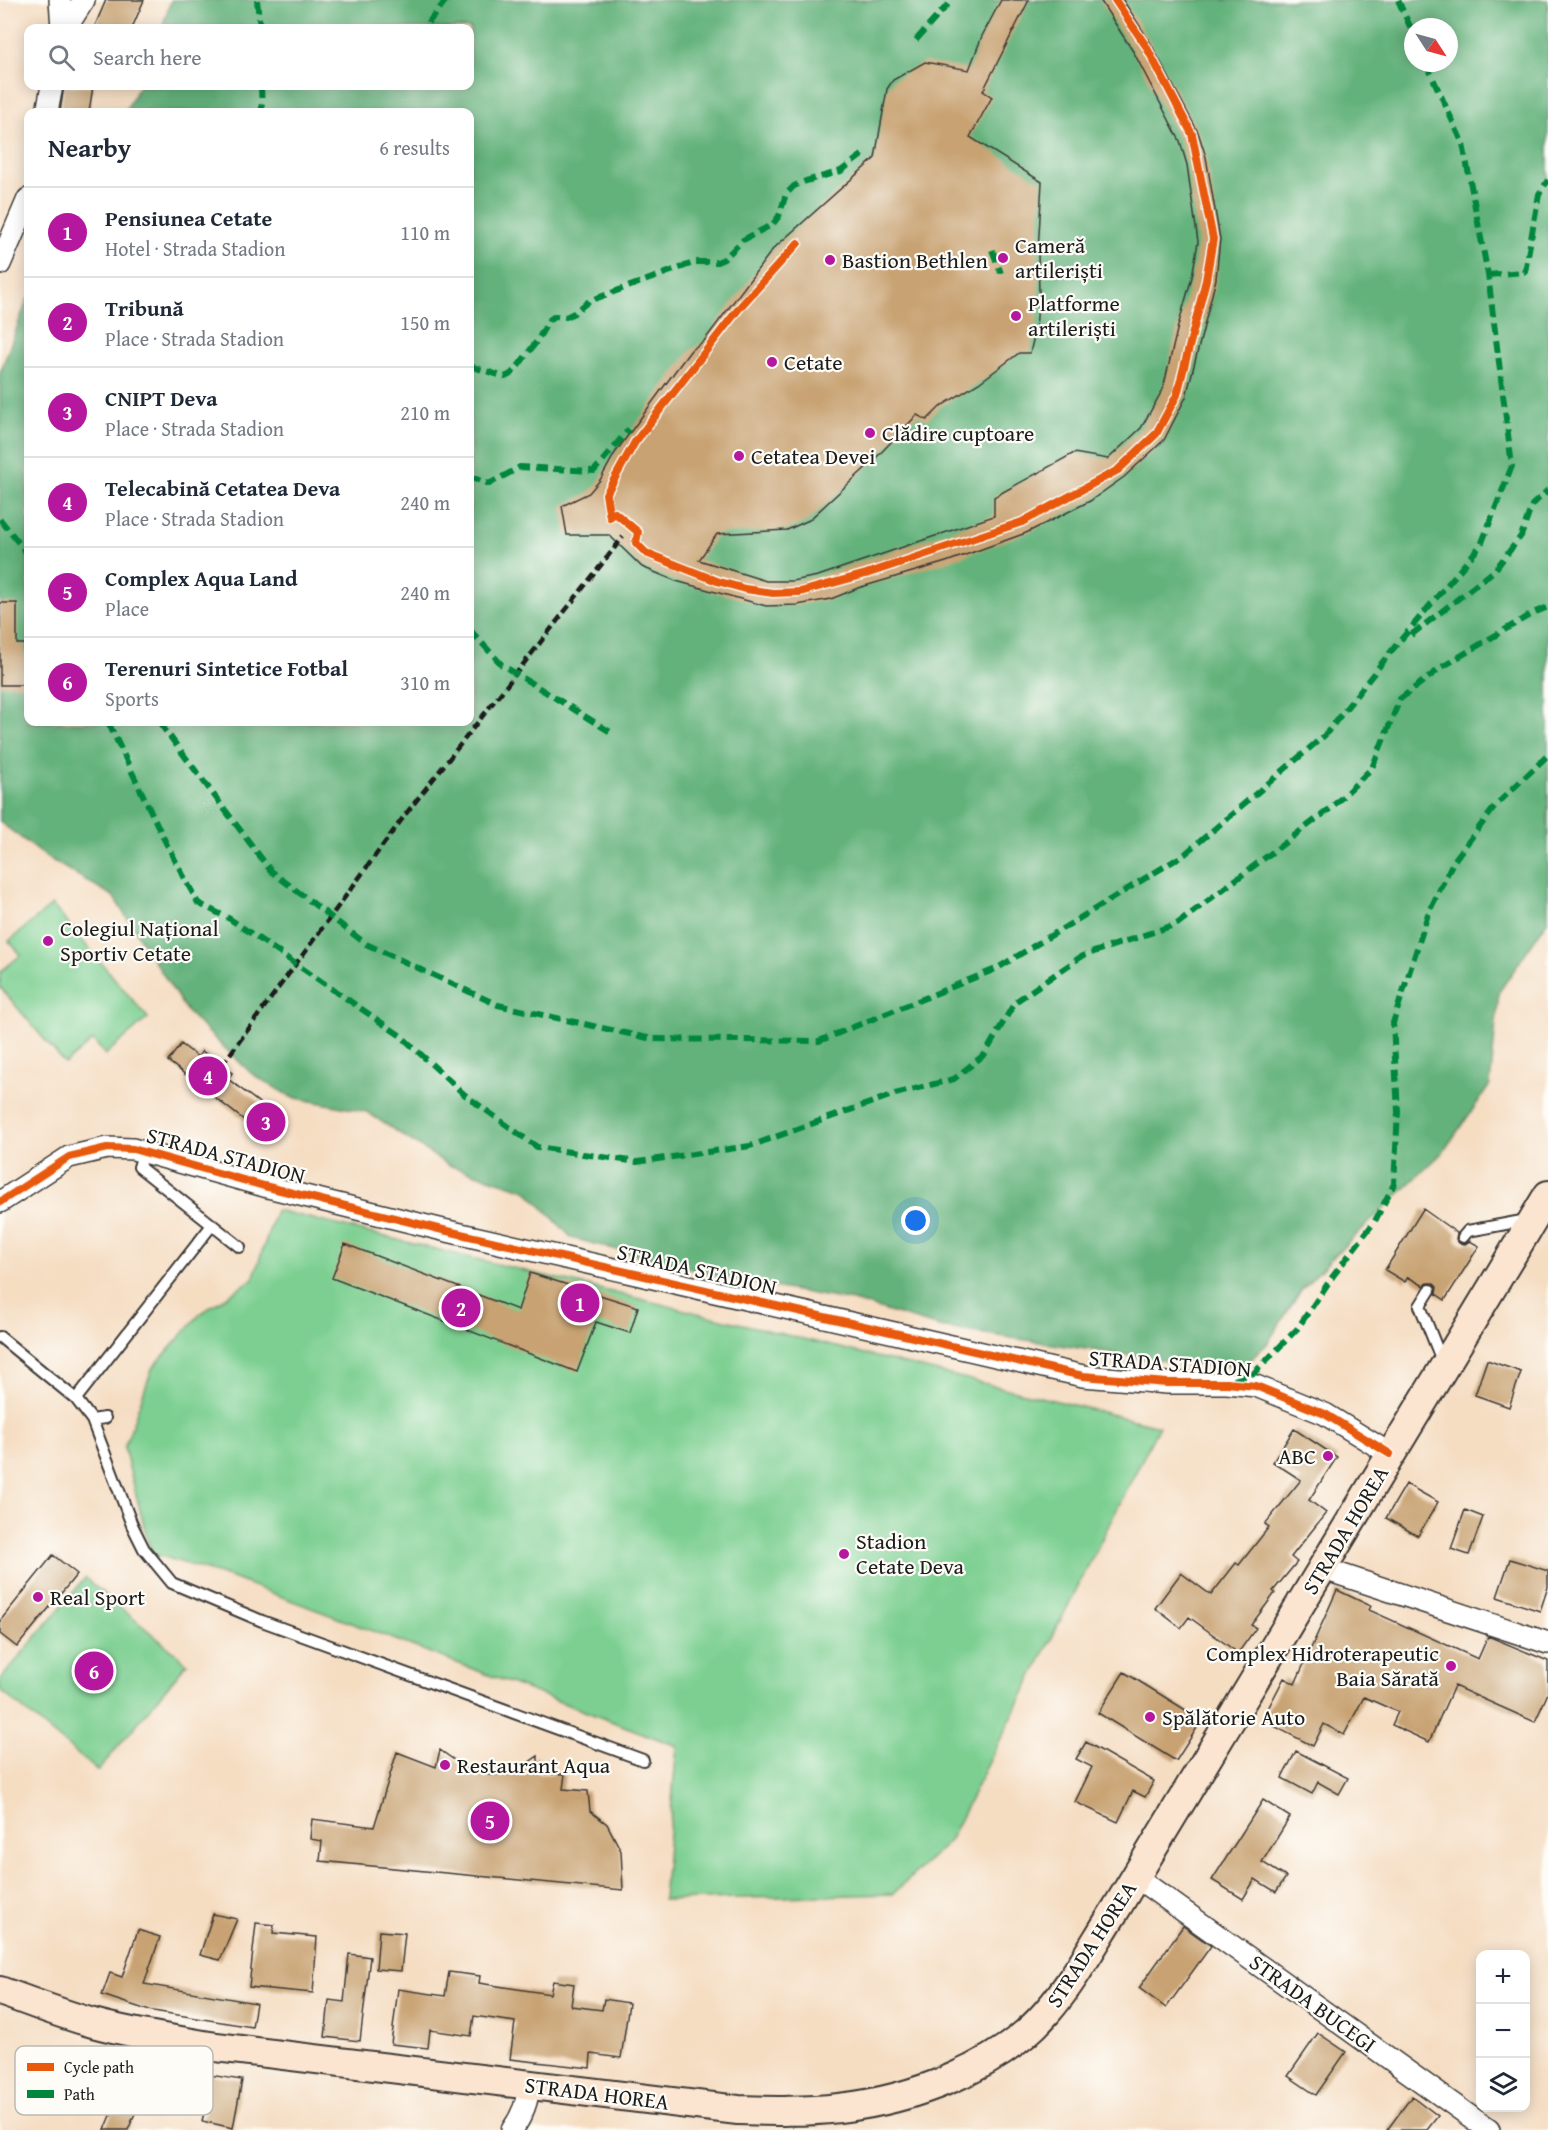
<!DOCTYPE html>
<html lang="en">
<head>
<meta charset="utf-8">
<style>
	body { margin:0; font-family:"Gentium Book Plus",serif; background:#f2f2f3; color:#1f2937 }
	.controls { position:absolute; right:18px; bottom:18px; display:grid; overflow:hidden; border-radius:12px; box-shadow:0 3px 15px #0003 }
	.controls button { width:54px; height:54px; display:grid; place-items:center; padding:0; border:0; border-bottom:2px solid #e0e1e3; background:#fff; color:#1f2937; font:30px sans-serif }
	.compass { position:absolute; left:1404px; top:18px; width:54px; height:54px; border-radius:50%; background:#fff; box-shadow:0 3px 15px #0003; rotate:126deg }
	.you { position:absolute; left:916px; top:1221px; width:21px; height:21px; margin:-15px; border:4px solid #fff; border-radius:50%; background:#1a73e8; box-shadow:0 0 0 9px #1a73e833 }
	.badge { display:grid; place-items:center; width:39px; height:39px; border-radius:50%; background:#b5179e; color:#fff; font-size:20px; font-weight:700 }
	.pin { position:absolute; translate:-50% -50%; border:3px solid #fff; box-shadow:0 2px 6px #0006 }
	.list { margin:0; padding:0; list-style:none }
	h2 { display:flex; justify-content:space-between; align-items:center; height:78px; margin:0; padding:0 24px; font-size:26px }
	h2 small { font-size:20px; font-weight:400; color:#747a83 }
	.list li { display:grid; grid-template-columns:39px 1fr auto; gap:18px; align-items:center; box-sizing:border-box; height:90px; padding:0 24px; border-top:2px solid #e0e1e3 }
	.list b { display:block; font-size:22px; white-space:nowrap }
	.list p { margin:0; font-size:20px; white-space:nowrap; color:#747a83 }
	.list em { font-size:20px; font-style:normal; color:#747a83 }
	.icon { flex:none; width:33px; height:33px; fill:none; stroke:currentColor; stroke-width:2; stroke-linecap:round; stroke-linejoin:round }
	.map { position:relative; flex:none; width:1548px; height:2130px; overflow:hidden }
	.search { position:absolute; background:#fff; box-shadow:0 3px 15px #0003; left:24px; top:24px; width:450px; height:66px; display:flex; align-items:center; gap:15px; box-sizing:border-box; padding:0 21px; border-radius:12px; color:#747a83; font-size:22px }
	.panel { position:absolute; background:#fff; box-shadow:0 3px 15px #0003; left:24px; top:108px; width:450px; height:618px; border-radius:12px }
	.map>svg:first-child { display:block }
</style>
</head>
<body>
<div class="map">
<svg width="1548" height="2130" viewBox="0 0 1548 2130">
	<rect width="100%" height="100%" fill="#fdfcf7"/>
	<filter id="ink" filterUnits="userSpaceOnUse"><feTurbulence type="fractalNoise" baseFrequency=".0167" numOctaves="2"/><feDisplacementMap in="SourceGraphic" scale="12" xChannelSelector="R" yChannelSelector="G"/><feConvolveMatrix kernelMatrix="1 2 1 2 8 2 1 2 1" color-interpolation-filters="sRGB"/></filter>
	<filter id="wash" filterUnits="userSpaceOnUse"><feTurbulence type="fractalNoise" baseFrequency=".008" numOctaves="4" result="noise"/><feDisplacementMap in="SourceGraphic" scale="24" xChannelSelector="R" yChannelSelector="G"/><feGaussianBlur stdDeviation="1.35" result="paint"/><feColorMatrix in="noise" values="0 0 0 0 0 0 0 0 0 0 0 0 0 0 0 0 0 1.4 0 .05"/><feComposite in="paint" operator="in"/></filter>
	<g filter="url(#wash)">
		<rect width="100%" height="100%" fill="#f5ddc2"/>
		<path fill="#7bcf91" stroke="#4c7656" stroke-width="1.5" d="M 52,905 L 148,1018 L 105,1055 L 93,1040 L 65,1064 L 0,987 L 0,972 L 21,955 L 9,941 Z
			M 276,1210 L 1159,1426 L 949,1841 L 893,1894 L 663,1900 L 677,1746 L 229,1577 L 151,1553 L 124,1448 L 152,1369 L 200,1314 L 253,1279 Z
			M 85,1578 L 187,1663 L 98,1771 L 0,1690 L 0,1680 Z"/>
		<path fill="#64b27b" stroke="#40674c" stroke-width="1.5" fill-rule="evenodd" d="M 171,0 L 1548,0 L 1548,920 L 1499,992 L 1490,1085 L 1443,1152 L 1331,1259 L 1301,1290 L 1267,1344 L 1245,1365 L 1179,1363 L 939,1327 L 853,1301 L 733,1280 L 572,1238 L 526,1190 L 448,1165 L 367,1112 L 291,1097 L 252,1074 L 187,1012 L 113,896 L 48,858 L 0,822 L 0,373 L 28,298 L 28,722 L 470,722 L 470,112 L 125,112 L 139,86 L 470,86 L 470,28 L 162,28 ZM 1413,27 L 1449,27 L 1449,63 L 1413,63 Z"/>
		<g id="blocks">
			<path fill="#c8a272" d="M 106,0 L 144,0 L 132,28 L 94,28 Z
				M 1001,0 L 1029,0 L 983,91 L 992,97 L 970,137 L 1042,182 L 1038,252 L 1039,294 L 1036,328 L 1030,353 L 1019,353 L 979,383 L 941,406 L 927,420 L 917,415 L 872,462 L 809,520 L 787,530 L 717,534 L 699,560 L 766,581 L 792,581 L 818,576 L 994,516 L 994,497 L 1074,453 L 1108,459 L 1141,428 L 1163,389 L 1178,326 L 1192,277 L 1198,242 L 1187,165 L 1180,141 L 1134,53 L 1100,0 L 1123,0 L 1150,42 L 1198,132 L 1206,157 L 1220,239 L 1216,279 L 1186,397 L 1164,440 L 1124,477 L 1090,501 L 1026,533 L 946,562 L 858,588 L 831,599 L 797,605 L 766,606 L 676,581 L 642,567 L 609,535 L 567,535 L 562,506 L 589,493 L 600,480 L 615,453 L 676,370 L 691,350 L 704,341 L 773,249 L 875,158 L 887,89 L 893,80 L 925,62 L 969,70 L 982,36 Z
				M 64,86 L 93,86 L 89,112 L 60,112 Z
				M 0,603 L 17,603 L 17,644 L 25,644 L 25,658 L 28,658 L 28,685 L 0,685 Z
				M 181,1044 L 198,1057 L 202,1051 L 232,1073 L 228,1079 L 262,1105 L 277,1110 L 283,1120 L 282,1131 L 279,1136 L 269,1141 L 258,1138 L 250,1130 L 249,1124 L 168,1061 Z
				M 1423,1209 L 1457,1233 L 1456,1239 L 1459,1243 L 1465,1244 L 1470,1241 L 1479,1246 L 1445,1300 L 1436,1294 L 1437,1287 L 1433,1283 L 1427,1283 L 1424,1286 L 1408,1277 L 1405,1282 L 1385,1270 Z
				M 345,1244 L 518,1310 L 530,1273 L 638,1307 L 630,1333 L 596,1322 L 577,1372 L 332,1278 Z
				M 1487,1360 L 1521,1372 L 1509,1407 L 1475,1395 Z
				M 1294,1429 L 1337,1457 L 1309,1500 L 1326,1513 L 1291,1557 L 1297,1562 L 1273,1591 L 1275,1593 L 1251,1625 L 1256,1628 L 1238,1653 L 1189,1617 L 1181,1628 L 1155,1608 L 1181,1573 L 1211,1595 L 1236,1563 L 1239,1565 L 1269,1527 L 1265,1524 L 1301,1480 L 1273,1462 Z
				M 1406,1484 L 1438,1502 L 1418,1536 L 1386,1518 Z
				M 1465,1510 L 1483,1517 L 1469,1555 L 1451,1549 Z
				M 53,1555 L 77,1574 L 17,1647 L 0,1634 L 0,1621 Z
				M 1510,1559 L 1548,1571 L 1548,1587 L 1540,1611 L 1497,1597 Z
				M 1337,1590 L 1371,1606 L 1369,1610 L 1478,1659 L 1488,1636 L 1548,1661 L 1548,1693 L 1535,1722 L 1454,1686 L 1429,1742 L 1392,1725 L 1398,1712 L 1364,1697 L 1344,1735 L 1324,1724 L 1313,1746 L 1262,1720 L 1284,1678 L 1295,1684 Z
				M 1124,1672 L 1202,1720 L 1176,1761 L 1098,1713 Z
				M 1086,1742 L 1154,1781 L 1145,1797 L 1133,1791 L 1118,1822 L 1075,1802 L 1092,1767 L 1076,1759 Z
				M 440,1750 L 470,1771 L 491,1775 L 513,1773 L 538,1756 L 538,1774 L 565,1774 L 563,1789 L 588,1791 L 590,1811 L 607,1824 L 621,1851 L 623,1890 L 320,1861 L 322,1841 L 310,1839 L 312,1819 L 374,1827 L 397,1752 L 436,1767 Z
				M 1296,1751 L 1348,1778 L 1339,1794 L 1318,1782 L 1312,1794 L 1282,1778 Z
				M 1263,1800 L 1290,1817 L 1262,1862 L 1286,1877 L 1276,1892 L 1255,1879 L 1243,1899 L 1212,1880 Z
				M 213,1914 L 237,1919 L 220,1960 L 200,1955 Z
				M 256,1923 L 274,1925 L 273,1933 L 317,1937 L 313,1993 L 249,1987 Z
				M 1183,1926 L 1211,1946 L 1166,2008 L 1139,1988 Z
				M 138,1930 L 160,1937 L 144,1984 L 256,2003 L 252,2027 L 147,2010 L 102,1995 L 110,1973 L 122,1977 Z
				M 379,1931 L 405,1933 L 401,1971 L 376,1969 Z
				M 349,1954 L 370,1957 L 360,2041 L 325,2037 L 329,2000 L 344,2002 Z
				M 449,1972 L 480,1976 L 479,1983 L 550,1994 L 553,1981 L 574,1984 L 571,2006 L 602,2010 L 604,1999 L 629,2003 L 621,2058 L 591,2054 L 590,2068 L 510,2059 L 515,2022 L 474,2016 L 471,2036 L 430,2030 L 428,2048 L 391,2044 L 398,1989 L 445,1996 Z
				M 1318,2033 L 1346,2052 L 1316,2095 L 1288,2076 Z
				M 106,2052 L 152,2066 L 242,2080 L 233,2128 L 202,2121 L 206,2105 L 144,2092 L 128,2130 L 105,2130 L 112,2113 L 94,2107 L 106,2078 L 97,2076 Z
				M 1412,2096 L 1438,2116 L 1427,2130 L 1387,2130 Z"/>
		</g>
	</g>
	<g filter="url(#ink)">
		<use href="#blocks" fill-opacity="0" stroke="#3d3935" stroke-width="1.5"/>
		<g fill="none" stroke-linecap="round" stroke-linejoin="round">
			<defs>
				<path id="lane" d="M 144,1151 L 139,1167 L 240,1247
					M 1463,1237 L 1468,1231 L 1527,1220
					M 1430,1290 L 1420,1306 L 1442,1361
					M 0,1337 L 76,1399 L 92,1420 L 132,1525 L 144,1549 L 172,1583 L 262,1621 L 643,1760
					M 76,1399 L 212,1225
					M 92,1420 L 105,1418"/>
				<path id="street" d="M 60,0 L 62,28
					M 66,28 L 84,0
					M 47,112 L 52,86
					M 0,264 L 28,199
					M 0,1202 L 69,1157 L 107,1148 L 133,1149 L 264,1186 L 443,1230 L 1083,1376 L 1167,1383 L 1227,1383 L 1256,1386 L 1325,1414 L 1390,1454
					M 1321,1568 L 1548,1643
					M 1136,1877 L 1489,2130
					M 512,2130 C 522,2116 528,2102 529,2085"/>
				<path id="secondary" d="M 0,1991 C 31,2002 61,2014 93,2023 C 133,2034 175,2040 216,2047 L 738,2110 C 772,2111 805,2112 839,2108 C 911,2100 999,2068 1047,2012 C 1074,1981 1094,1943 1116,1909 L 1548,1195"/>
			</defs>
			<use href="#lane" stroke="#3d3935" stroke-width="14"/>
			<use href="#street" stroke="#3d3935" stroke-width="24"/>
			<use href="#secondary" stroke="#3d3935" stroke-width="32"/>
			<use href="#lane" stroke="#fff" stroke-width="10"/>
			<use href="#street" stroke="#fff" stroke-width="21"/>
			<use href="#secondary" stroke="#fce5d0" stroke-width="28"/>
			<path stroke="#1c1c1c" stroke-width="4.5" stroke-dasharray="9 4.5" stroke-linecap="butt" d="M 222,1065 L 405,815 L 623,537"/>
			<path stroke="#00873e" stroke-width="6" stroke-dasharray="12 6" stroke-linecap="butt" d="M 257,0 L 260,28
				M 1398,0 L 1413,33
				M 428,23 L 446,0
				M 916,40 L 952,0
				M 261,86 L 262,112
				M 992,250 L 1001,273
				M 1488,275 L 1525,272 L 1539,194 L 1548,180
				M 470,366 L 505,377 L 511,374 L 519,365 L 537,341 L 549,320 L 555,316 L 566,317 L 574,313 L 589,301 L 696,262 L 717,262 L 724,259 L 743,240 L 773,224 L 779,216 L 786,194 L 794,186 L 806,181 L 841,171 L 866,152
				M 470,475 L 471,477 L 489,484 L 520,467 L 594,471 L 629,429
				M 0,519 L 28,555
				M 470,630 L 502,665 L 612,733
				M 1411,635 L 1494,571 L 1521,536 L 1532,505 L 1548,490
				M 108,722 L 166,843 L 198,903 L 230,919 L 401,1036 L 465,1095 L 537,1147 L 637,1162 L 750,1146 L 895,1094 L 954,1079 L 985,1054 L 1015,1002 L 1082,956 L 1177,924 L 1331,808 L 1372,768 L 1400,699 L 1442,667 L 1533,613 L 1548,607
				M 159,722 L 271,871 L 366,944 L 498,1005 L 652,1039 L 819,1041 L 996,969 L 1185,854 L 1325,735 L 1393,649 L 1481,545 L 1512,466 L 1488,275 L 1463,144 L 1426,63
				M 1234,1380 L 1254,1373 L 1297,1329 L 1333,1276 L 1375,1221 L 1394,1184 L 1398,1112 L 1393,1023 L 1428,914 L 1453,862 L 1497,804 L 1548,755"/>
			<defs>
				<path id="cycleway" d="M 798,243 L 740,307 L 635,442 L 606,494 L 610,517 L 615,513 L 638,532 L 636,543 L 646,553 L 717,581 L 745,589 L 773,593 L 800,592 L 866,574 L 1022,522 L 1118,470 L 1156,434 L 1177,395 L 1206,280 L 1213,239 L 1192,134 L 1146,46 L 1115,0
					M 0,1202 L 69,1157 L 107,1148 L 133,1149 L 264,1186 L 443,1230 L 1083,1376 L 1167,1383 L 1227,1383 L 1256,1386 L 1325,1414 L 1390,1454"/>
			</defs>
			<use href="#cycleway" stroke="#fdfcf7" stroke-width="11"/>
			<use href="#cycleway" stroke="#e8590c" stroke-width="8"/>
		</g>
	</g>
	<g fill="#b5179e" stroke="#fdfcf7" stroke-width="2">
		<circle cx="1003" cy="258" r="6"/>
		<circle cx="830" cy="260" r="6"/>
		<circle cx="1016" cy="316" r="6"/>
		<circle cx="772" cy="362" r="6"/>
		<circle cx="870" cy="433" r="6"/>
		<circle cx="739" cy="456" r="6"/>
		<circle cx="48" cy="941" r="6"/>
		<circle cx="1328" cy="1456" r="6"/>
		<circle cx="844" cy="1554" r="6"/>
		<circle cx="38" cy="1597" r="6"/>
		<circle cx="1451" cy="1666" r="6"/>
		<circle cx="1150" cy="1717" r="6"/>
		<circle cx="445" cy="1765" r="6"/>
	</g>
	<g text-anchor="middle" stroke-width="4.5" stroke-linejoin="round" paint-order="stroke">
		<g font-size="22" fill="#1c1c1c" stroke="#fdfcf7" text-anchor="start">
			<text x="1015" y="253">Cameră<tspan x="1015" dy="25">artileriști</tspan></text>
			<text x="842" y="268">Bastion Bethlen</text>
			<text x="1028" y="311">Platforme<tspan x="1028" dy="25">artileriști</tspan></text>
			<text x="784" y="370">Cetate</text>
			<text x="882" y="441">Clădire cuptoare</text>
			<text x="751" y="464">Cetatea Devei</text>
			<text x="60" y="936">Colegiul Național<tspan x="60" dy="25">Sportiv Cetate</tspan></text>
			<text x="1316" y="1464" text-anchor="end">ABC</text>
			<text x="856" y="1549">Stadion<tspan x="856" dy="25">Cetate Deva</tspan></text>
			<text x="50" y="1605">Real Sport</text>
			<text x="1439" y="1661" text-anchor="end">Complex Hidroterapeutic<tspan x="1439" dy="25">Baia Sărată</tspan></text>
			<text x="1162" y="1725">Spălătorie Auto</text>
			<text x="457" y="1773">Restaurant Aqua</text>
		</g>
		<g font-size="22" fill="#1c1c1c" stroke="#fdfcf7">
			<text transform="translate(226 1155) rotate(15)" y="8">STRADA STADION</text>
			<text transform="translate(697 1269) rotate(13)" y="8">STRADA STADION</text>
			<text transform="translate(1170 1363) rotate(4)" y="8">STRADA STADION</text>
			<text transform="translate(1345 1530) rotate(-59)" y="8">STRADA HOREA</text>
			<text transform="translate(1091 1944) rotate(-57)" y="8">STRADA HOREA</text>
			<text transform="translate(1313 2003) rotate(36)" y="8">STRADA BUCEGI</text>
			<text transform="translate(597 2093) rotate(7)" y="8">STRADA HOREA</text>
		</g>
	</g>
	<rect x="15" y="2046" width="198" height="69" rx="9" fill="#fdfcf7" stroke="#bab9b5" stroke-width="1.5"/>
	<rect x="27" y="2063" width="27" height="8" fill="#e8590c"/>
	<rect x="27" y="2090" width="27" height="8" fill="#00873e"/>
	<g font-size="16" fill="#1c1c1c">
		<text x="64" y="2073">Cycle path</text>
		<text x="64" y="2100">Path</text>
	</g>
</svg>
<div class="controls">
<button>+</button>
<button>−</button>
<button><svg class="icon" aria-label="layers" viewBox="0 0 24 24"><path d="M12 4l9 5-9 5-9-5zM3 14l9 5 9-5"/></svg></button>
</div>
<svg class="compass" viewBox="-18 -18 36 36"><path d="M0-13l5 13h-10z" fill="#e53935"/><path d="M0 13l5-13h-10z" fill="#747a83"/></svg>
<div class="you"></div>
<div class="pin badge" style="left:580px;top:1303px">1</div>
<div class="pin badge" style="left:461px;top:1308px">2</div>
<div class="pin badge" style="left:266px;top:1122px">3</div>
<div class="pin badge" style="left:208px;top:1076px">4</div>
<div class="pin badge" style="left:490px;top:1821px">5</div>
<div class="pin badge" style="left:94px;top:1671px">6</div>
<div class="search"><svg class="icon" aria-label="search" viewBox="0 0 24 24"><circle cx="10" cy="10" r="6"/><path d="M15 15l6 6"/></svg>Search here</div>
<section class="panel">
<h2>Nearby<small>6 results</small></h2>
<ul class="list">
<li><span class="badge">1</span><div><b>Pensiunea Cetate</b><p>Hotel · Strada Stadion</p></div><em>110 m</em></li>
<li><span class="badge">2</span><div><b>Tribună</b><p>Place · Strada Stadion</p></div><em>150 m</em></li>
<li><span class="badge">3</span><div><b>CNIPT Deva</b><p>Place · Strada Stadion</p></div><em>210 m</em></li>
<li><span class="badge">4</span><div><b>Telecabină Cetatea Deva</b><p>Place · Strada Stadion</p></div><em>240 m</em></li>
<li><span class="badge">5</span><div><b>Complex Aqua Land</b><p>Place</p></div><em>240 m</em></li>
<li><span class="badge">6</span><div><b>Terenuri Sintetice Fotbal</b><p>Sports</p></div><em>310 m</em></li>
</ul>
</section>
</div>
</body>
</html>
